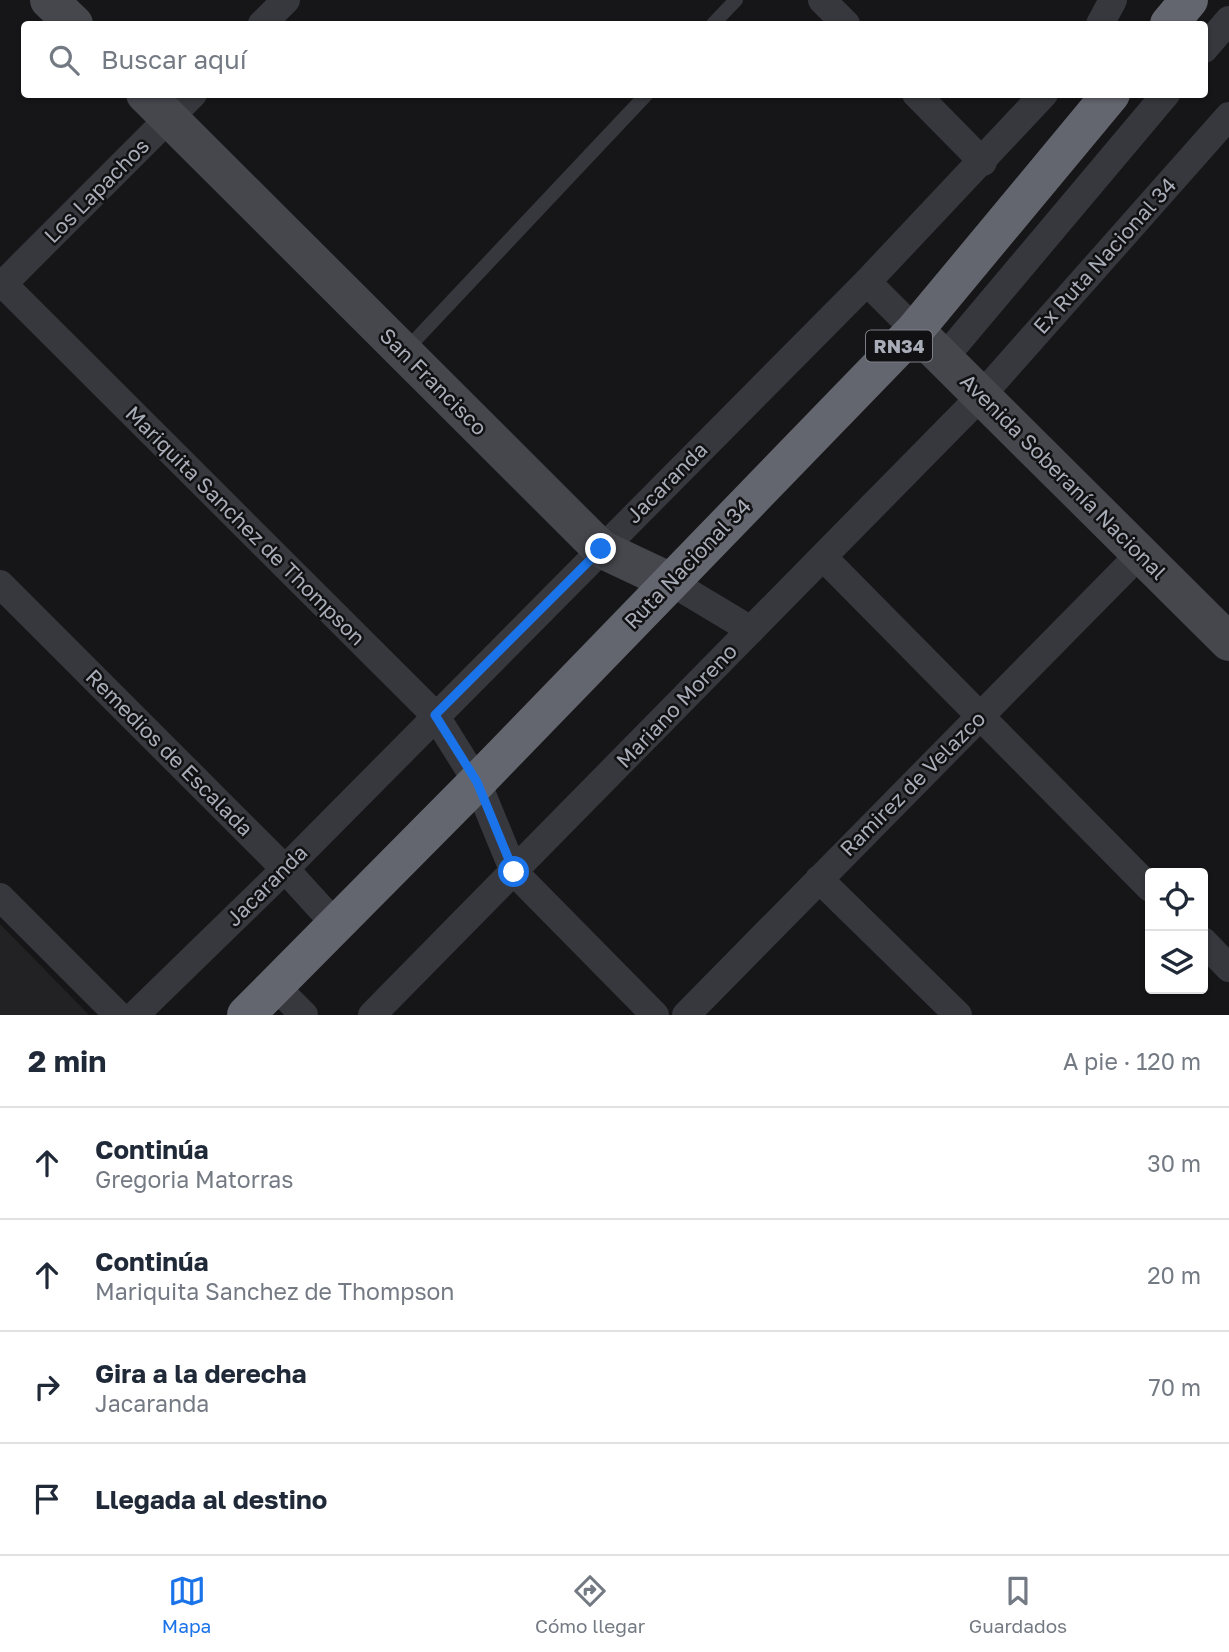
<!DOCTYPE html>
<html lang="es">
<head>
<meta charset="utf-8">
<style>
	body { margin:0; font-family:"Golos Text",sans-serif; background:#f6f6f7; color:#1f2937 }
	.controls { position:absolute; right:21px; bottom:21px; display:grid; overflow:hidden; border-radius:7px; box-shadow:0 2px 5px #0004 }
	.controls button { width:63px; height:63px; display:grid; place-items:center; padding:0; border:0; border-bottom:2px solid #e0e1e3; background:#fff; color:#1f2937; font:35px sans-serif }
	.stop { position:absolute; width:21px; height:21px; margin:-16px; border:5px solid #1a73e8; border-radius:50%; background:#fff }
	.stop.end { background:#1a73e8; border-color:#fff; box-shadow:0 2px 7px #0008 }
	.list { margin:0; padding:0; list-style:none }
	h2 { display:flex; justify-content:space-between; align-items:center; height:91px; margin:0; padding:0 28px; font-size:30px }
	h2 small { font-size:23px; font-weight:400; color:#747a83 }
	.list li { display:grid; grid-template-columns:46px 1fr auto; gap:21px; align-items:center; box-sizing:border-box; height:112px; padding:0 28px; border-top:2px solid #e0e1e3 }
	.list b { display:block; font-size:26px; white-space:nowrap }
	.list p { margin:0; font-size:23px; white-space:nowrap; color:#747a83 }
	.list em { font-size:23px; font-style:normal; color:#747a83 }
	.icon { flex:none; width:38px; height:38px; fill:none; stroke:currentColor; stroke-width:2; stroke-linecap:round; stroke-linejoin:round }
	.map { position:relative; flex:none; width:1229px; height:1015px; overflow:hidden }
	.search { position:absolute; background:#fff; box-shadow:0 2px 5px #0004; left:21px; right:21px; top:21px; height:77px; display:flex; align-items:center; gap:18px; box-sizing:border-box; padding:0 24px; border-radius:7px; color:#747a83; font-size:26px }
	.sheet { height:539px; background:#fff }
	nav { display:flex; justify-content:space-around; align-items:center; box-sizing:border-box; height:98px; border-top:2px solid #e0e1e3; background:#fff; font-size:19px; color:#747a83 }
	nav a { display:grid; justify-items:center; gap:4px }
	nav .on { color:#1a73e8 }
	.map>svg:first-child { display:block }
</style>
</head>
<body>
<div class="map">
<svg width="1229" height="1015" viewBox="0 0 1229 1015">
	<rect width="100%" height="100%" fill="#161618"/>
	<path fill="#222225" d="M 0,924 L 89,1015 L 0,1015 Z"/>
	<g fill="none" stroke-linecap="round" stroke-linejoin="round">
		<path stroke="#37383d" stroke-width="14" d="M 713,24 L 736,0
			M 404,352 L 647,94"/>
		<path stroke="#37383d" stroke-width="28" d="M 822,0 L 846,24
			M 262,24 L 286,0
			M 1100,24 L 1113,0
			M 1204,49 L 1229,20
			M 916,94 L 983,162
			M 0,281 L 435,715 L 477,782 L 514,872 L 655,1015
			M 867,282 L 915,330
			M 0,287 L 193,94
			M 944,358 L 1166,94
			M 823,557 L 1150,888
			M 671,582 L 751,630
			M 0,584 L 285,869 L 336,925
			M 819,879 L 958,1015
			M 0,897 L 118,1015
			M 1203,941 L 1229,968
			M 275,986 L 304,1015
			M 135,1015 L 285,869 L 867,282 L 1044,94
			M 372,1015 L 981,396 L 1229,116
			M 686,1015 L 1140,554"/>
		<path stroke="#45474d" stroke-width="38" d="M 49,0 L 74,24
			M 145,94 L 601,549 L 671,582
			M 915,330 L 1229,642"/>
		<path stroke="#63666e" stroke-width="38" d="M 1169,24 L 1189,0
			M 246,1015 L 477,782 L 915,330 L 1111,94"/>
	</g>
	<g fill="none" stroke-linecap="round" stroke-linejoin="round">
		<path stroke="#1a73e8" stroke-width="9" d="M 514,872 L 477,782 L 435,715 L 601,549"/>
	</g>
	<g text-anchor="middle" stroke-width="5" stroke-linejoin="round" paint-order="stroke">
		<rect fill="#111113" stroke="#7b7e86" stroke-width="2" x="866" y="330.5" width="66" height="31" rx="5"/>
		<g font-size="19" font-weight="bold" fill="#a8adb8">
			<text x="899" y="353">RN34</text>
		</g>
		<g font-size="21" fill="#a8adb8" stroke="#111113">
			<text transform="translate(97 191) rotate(-45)" y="7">Los Lapachos</text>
			<text transform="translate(1105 256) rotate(-48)" y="7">Ex Ruta Nacional 34</text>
			<text transform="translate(433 382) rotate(45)" y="7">San Francisco</text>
			<text transform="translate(1063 477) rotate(45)" y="7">Avenida Soberanía Nacional</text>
			<text transform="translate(667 483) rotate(-45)" y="7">Jacaranda</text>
			<text transform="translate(245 526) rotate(45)" y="7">Mariquita Sanchez de Thompson</text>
			<text transform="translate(688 564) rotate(-46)" y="7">Ruta Nacional 34</text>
			<text transform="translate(677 706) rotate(-46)" y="7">Mariano Moreno</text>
			<text transform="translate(169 753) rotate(45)" y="7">Remedios de Escalada</text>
			<text transform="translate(913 784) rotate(-45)" y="7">Ramirez de Velazco</text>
			<text transform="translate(267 886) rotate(-45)" y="7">Jacaranda</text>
		</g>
	</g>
</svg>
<div class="controls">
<button><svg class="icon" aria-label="locate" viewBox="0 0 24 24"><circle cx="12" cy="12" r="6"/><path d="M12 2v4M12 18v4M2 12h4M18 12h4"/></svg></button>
<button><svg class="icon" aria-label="layers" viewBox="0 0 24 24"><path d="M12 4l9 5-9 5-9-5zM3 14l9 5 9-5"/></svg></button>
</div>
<div class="stop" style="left:514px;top:872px"></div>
<div class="stop end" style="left:601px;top:549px"></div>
<div class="search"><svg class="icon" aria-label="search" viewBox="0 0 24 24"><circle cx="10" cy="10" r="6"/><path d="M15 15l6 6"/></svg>Buscar aquí</div>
</div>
<section class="sheet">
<h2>2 min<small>A pie · 120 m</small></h2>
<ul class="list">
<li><svg class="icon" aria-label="ahead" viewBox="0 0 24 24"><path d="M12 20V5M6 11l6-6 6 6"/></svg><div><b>Continúa</b><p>Gregoria Matorras</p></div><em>30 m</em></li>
<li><svg class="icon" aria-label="ahead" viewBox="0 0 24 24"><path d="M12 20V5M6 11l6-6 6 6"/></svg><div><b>Continúa</b><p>Mariquita Sanchez de Thompson</p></div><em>20 m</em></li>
<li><svg class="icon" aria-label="right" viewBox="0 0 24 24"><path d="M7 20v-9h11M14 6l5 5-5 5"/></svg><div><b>Gira a la derecha</b><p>Jacaranda</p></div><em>70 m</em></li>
<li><svg class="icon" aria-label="arrive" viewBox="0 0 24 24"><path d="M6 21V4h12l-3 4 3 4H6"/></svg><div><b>Llegada al destino</b></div></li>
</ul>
</section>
<nav>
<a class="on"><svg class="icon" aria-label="map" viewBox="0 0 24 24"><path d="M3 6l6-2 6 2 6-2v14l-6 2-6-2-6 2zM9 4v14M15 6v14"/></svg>Mapa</a>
<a><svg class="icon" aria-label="directions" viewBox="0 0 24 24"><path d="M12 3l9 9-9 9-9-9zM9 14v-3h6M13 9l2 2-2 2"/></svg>Cómo llegar</a>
<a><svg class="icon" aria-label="saved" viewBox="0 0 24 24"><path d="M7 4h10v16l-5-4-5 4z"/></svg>Guardados</a>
</nav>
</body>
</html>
